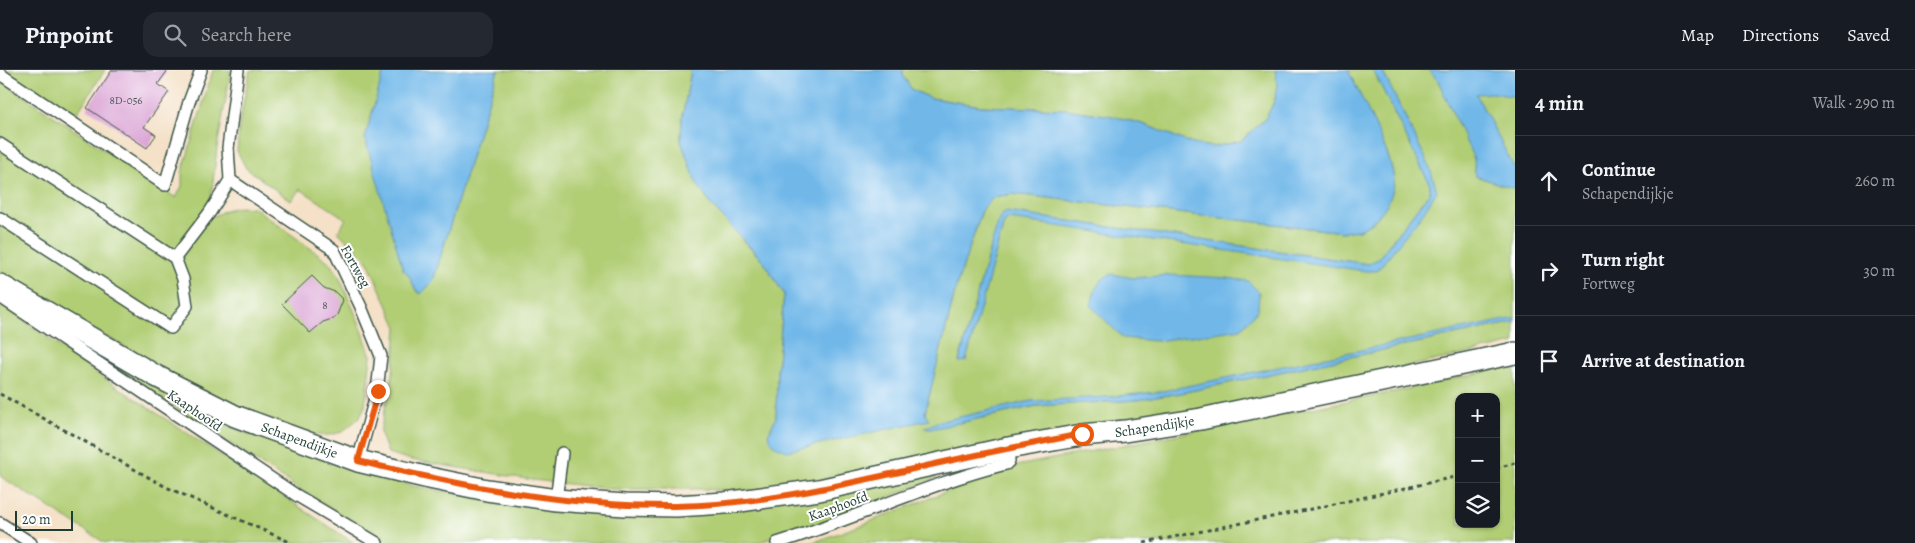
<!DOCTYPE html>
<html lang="en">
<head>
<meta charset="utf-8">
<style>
	body { margin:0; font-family:Alegreya,serif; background:#242831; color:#f1f3f6 }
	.controls { position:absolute; right:15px; bottom:15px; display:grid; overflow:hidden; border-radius:10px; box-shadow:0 1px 4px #0004 }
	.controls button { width:45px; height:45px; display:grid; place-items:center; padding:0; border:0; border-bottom:1px solid #363941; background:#171b24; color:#f1f3f6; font:25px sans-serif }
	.scale { position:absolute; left:15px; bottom:12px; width:58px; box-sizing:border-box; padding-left:5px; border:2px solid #1f3d34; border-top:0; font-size:14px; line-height:18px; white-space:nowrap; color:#1f3d34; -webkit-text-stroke:4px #fff; paint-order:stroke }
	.stop { position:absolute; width:15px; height:15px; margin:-11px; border:4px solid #ea580c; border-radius:50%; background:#fff }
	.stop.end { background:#ea580c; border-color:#fff; box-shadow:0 1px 5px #0008 }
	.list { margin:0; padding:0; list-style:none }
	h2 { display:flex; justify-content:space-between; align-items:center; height:65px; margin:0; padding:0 20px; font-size:21px }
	h2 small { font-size:16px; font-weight:400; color:#9ea1a6 }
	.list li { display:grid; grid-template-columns:32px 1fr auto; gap:15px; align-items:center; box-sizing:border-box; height:90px; padding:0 20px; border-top:1px solid #363941 }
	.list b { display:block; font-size:19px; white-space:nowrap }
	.list p { margin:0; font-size:16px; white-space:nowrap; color:#9ea1a6 }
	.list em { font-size:16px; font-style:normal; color:#9ea1a6 }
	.icon { flex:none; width:28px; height:28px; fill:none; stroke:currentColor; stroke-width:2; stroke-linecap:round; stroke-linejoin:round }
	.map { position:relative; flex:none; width:1515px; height:473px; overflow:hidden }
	header { display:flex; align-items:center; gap:30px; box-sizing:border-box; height:70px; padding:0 25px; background:#171b24; border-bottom:1px solid #363941 }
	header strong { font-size:24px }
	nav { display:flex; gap:28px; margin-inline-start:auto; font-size:18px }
	.search { width:350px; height:45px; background:#242831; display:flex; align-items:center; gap:12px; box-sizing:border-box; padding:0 18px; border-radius:15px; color:#9ea1a6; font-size:19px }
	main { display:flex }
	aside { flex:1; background:#171b24 }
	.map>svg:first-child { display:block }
</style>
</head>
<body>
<header>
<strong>Pinpoint</strong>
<div class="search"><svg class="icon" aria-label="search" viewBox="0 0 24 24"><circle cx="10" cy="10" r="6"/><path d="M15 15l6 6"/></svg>Search here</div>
<nav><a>Map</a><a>Directions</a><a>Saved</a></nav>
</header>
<main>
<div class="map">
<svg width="1515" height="473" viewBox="0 0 1515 473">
	<rect width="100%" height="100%" fill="#fff"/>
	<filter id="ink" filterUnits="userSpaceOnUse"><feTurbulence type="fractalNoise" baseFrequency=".02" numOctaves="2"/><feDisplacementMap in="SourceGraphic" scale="10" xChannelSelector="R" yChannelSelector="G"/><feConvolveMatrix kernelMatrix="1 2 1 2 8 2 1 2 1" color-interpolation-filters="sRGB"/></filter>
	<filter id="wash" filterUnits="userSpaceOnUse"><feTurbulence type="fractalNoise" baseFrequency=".0096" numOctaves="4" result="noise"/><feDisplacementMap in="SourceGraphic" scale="20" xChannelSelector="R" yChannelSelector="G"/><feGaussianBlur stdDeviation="1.12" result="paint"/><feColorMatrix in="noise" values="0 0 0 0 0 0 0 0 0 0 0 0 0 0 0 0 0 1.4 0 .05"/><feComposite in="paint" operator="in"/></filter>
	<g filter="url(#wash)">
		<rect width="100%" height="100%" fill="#f4e1c7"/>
		<path fill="#b1ce75" stroke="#688654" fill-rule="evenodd" d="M 3,0 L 105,0 L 74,48 Z
			M 213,0 L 231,0 L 217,78 L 211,128 L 204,140 L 215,146 C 228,137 240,136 255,138 L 328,191 L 338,204 L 361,257 L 371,286 L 365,336 L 359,348 L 342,362 L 329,365 L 313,365 L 218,330 L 0,206 L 0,10 L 176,128 L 182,116 L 182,103 Z
			M 250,0 L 384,0 L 365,69 L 408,202 L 416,221 L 421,224 L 433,211 L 498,0 L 691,0 L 682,49 L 681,71 L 689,94 L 744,172 L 763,191 L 784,224 L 777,302 L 776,347 L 768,365 L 929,350 L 925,343 L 957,214 L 983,138 L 994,127 L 1013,124 L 1343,162 L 1375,150 L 1388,133 L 1394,112 L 1388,85 L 1348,0 L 1373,0 L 1430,115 L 1429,123 L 1378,189 L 1368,194 L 1006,142 L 990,178 L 959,291 L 1006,146 L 1375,197 L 1436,119 L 1378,0 L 1515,0 L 1515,249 L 1164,322 L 1039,333 L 960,353 L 1036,336 L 1138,330 L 1181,323 L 1515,252 L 1515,273 L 1282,324 L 798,414 L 744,422 L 704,419 L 612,419 L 533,410 L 411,390 L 388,383 L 380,362 L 393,304 L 397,257 L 367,190 L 338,162 L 346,149 L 300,119 L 291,131 L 246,98 L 237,81 L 240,50 Z
			M 903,0 L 1275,0 L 1277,13 L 1275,30 L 1266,48 L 1241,71 L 1213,77 L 1193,74 L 1143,54 L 1112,46 L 1065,39 L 981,36 L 931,28 L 912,20 L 903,6 Z
			M 0,233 L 93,301 L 354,473 L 105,473 L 0,406 Z
			M 100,282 L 206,345 L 241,361 L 357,401 L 413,416 L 488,429 L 568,440 L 934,402 L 936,408 L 829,451 L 756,473 L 391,473 L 376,466 L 302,421 L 98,286 Z
			M 1515,295 L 1515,473 L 811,473 L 859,456 L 1006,398 L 1389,323 ZM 1459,327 L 1496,327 L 1496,454 L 1459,454 Z"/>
		<path fill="#71b8e9" stroke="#487a8e" d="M 384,0 L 498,0 L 433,211 L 421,224 C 411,219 413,205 403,200 L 365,68 Z
			M 691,0 L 903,0 L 903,6 L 912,20 L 931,28 L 981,36 L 1065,39 L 1112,46 L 1143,54 L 1193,74 L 1213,77 L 1241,71 L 1266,48 L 1275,30 L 1277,13 L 1275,0 L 1348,0 C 1360,26 1394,86 1394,112 C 1393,131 1377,153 1359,160 C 1354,161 1348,161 1343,162 L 1013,124 L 994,127 L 983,138 L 957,214 L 925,343 L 929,350 L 787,381 L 773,375 L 768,365 L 776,347 L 777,302 L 784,224 L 763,191 L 711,135 L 696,112 L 681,71 L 682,49 Z
			M 1373,0 L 1382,0 L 1429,95 L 1437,121 L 1423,143 L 1377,201 L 1365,201 L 1009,149 L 1004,153 L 966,291 L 959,292 L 990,178 L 1000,147 L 1006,142 L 1368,194 L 1378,189 L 1429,123 L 1430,115 Z
			M 1429,0 L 1515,0 L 1515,27 L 1493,23 L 1476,24 L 1515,99 L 1515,119 L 1475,106 L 1474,89 L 1438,11 Z
			M 1111,204 L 1134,208 L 1170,205 L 1227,208 L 1248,211 L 1259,222 L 1258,240 L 1241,259 L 1157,271 L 1123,268 L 1091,236 C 1095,220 1096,211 1111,204 Z
			M 1515,248 L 1515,252 L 1181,323 L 1138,330 L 1036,336 L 936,358 L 924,358 L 937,352 L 1031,331 L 1107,327 L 1158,322 Z"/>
		<g id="blocks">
			<path fill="#dca6d6" d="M 112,0 L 168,0 L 158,14 L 169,22 L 144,57 L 156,65 L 147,78 L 87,38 Z
				M 312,206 L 324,218 L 335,222 L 343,230 L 337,245 L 332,249 L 323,252 L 310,263 L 282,234 Z"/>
		</g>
	</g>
	<g filter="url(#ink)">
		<use href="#blocks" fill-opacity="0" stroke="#3f564a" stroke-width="1"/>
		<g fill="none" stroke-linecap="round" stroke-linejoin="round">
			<defs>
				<path id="service" d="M 238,0 L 228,78 L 230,110 L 334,180 L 361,237 L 381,286 L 377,321 L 358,391
					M 0,4 L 165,115 L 189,32 L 201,0
					M 0,74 L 175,188 L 210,142 L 230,110
					M 0,148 L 171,258 L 187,236 L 183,209 L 175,188
					M 0,227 L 296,425 L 377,473
					M 556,430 L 562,383
					M 0,453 L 31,473
					M 777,473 C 854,449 927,414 1006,394 L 1009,391 L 1008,378"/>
				<g id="minor">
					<path id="s1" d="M 0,215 L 156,306 L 235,346 L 358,391 L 429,408 L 487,420 L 556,430 L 625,435 L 676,436 L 725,433 L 819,420 L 1008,378 L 1082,365 L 1125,361 L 1201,349 L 1515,283"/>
				</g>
			</defs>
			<use href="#service" stroke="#3f564a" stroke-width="14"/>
			<use href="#minor" stroke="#3f564a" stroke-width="24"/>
			<path stroke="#3f564a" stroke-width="3" stroke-dasharray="4 4" stroke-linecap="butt" d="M 0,324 L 166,417 L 292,473
				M 1496,398 L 1515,393
				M 1144,473 L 1321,437 L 1459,406"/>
			<use href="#service" stroke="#fff" stroke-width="11"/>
			<use href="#minor" stroke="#fff" stroke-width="21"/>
		</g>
	</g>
	<g fill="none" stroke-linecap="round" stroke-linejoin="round" filter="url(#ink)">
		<path stroke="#ea580c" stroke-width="6" d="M 378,321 L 358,391 C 462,416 567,437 675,436 C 755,435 834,417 913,399 C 969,386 1025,375 1082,364"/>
	</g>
	<g text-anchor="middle" stroke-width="4" stroke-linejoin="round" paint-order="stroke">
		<g font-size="11" fill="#4e575c">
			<text x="126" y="34">8D-056</text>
			<text x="325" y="239">8</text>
		</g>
		<g font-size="14" fill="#1f3d34" stroke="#fff">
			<text transform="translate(356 196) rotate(61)" y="5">Fortweg</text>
			<text transform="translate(195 340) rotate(34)" y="5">Kaaphoofd</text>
			<text dy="5" stroke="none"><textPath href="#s1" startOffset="1208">Schapendijkje</textPath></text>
			<text dy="5" stroke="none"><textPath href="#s1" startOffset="338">Schapendijkje</textPath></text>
			<text transform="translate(838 436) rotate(-20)" y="5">Kaaphoofd</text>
		</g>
	</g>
</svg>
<div class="controls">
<button>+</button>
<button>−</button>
<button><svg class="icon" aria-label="layers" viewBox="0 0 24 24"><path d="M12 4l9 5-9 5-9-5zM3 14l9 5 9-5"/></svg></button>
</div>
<div class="scale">20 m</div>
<div class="stop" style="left:1082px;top:364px"></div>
<div class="stop end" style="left:378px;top:321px"></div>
</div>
<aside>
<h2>4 min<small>Walk · 290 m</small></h2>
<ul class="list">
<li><svg class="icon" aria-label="ahead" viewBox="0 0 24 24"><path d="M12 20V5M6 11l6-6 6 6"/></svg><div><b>Continue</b><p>Schapendijkje</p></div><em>260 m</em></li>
<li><svg class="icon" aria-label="right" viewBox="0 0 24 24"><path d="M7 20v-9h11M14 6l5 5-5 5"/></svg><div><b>Turn right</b><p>Fortweg</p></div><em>30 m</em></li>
<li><svg class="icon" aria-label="arrive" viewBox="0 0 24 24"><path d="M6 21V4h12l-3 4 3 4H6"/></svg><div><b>Arrive at destination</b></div></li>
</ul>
</aside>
</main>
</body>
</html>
